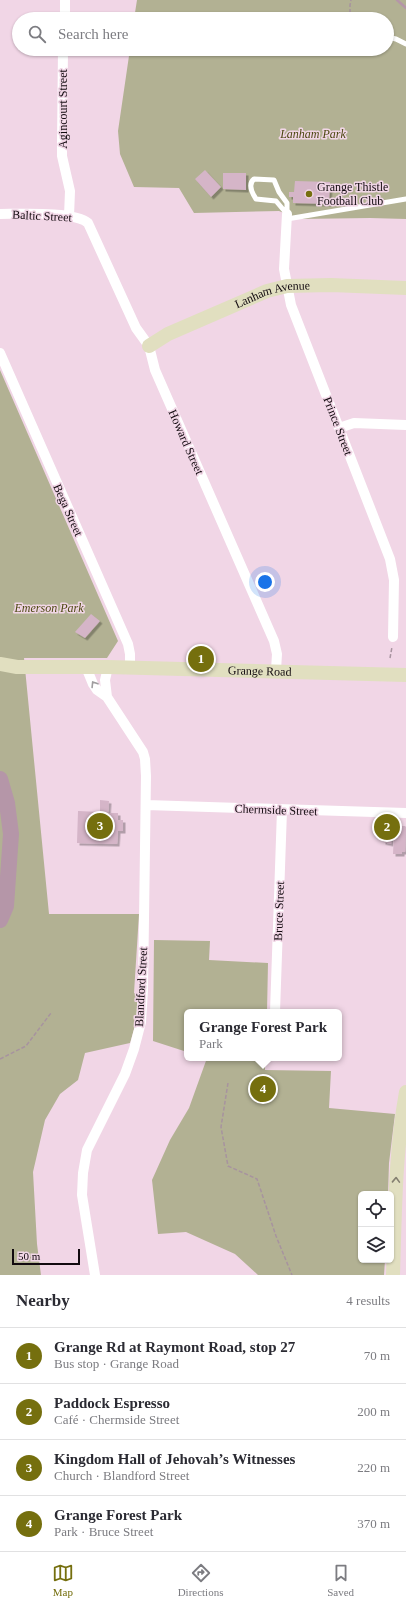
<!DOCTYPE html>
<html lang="en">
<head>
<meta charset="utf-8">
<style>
	body { margin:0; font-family:Georgia,serif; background:#f7f7f7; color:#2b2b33 }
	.controls { position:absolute; right:12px; bottom:12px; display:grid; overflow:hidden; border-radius:6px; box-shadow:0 1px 3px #0004 }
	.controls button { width:36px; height:36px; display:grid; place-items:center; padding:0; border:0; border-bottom:1px solid #e1e1e2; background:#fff; color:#2b2b33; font:20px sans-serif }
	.scale { position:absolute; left:12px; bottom:10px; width:68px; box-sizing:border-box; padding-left:4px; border:2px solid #120a0f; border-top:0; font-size:11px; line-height:14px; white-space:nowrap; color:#120a0f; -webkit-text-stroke:3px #f1d6e6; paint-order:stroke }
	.you { position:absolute; left:265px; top:582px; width:14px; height:14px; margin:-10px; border:3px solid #fff; border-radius:50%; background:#1a73e8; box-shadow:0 0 0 6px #1a73e833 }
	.badge { display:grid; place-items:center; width:26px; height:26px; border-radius:50%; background:#756f0e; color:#fff; font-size:13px; font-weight:700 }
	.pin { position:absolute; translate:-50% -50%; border:2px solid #fff; box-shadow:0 1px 4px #0006 }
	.popup { position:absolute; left:184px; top:1009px; width:158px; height:52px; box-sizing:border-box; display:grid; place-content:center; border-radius:6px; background:#fff; filter:drop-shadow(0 1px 3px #0005); font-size:13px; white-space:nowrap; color:#7c7c81 }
	.popup b { font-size:15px; color:#2b2b33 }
	.popup::after { content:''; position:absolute; left:50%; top:100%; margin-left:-8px; border:8px solid transparent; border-top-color:#fff }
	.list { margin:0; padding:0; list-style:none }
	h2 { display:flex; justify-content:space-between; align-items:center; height:52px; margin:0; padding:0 16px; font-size:17px }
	h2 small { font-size:13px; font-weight:400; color:#7c7c81 }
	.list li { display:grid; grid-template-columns:26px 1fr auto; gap:12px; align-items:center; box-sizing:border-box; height:56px; padding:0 16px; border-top:1px solid #e1e1e2 }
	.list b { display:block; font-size:15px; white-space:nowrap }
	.list p { margin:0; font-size:13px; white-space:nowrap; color:#7c7c81 }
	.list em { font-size:13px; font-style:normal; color:#7c7c81 }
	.icon { flex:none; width:22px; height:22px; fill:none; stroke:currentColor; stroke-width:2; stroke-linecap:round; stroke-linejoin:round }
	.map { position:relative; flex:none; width:406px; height:1275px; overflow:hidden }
	.search { position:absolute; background:#fff; box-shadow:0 1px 3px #0004; left:12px; right:12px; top:12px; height:44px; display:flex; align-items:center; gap:10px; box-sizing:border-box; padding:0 14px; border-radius:22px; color:#7c7c81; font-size:15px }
	.sheet { height:276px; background:#fff }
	nav { display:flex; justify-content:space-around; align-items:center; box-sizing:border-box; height:56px; border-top:1px solid #e1e1e2; background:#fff; font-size:11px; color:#7c7c81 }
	nav a { display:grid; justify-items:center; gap:2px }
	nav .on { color:#756f0e }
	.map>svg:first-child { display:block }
</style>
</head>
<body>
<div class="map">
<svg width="406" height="1275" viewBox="0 0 406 1275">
	<defs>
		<filter id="shadow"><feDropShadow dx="2.5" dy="2.5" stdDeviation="0" flood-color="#0004"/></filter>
	</defs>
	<rect width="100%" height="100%" fill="#f1d6e6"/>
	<path fill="#b2b193" d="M 137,0 L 406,0 L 406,219 L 370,218 L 299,219 L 279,211 L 194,213 L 179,188 L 134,187 L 120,154 L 118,131 L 130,49 L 387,49 L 387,19 L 134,19 Z
		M 0,370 L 118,641 L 107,658 L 24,658 L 49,914 L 139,914 L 134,993 L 139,996 L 137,1019 L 130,1043 L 85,1053 L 78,1080 L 60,1094 L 45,1120 L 33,1172 L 37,1244 L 41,1275 L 0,1275 Z
		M 154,940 L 210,941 L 209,960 L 268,963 L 267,1012 L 187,1012 L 187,1052 L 153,1041 Z
		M 207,1058 L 265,1058 L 265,1070 L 331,1071 L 329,1108 L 395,1114 L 389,1163 L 388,1194 L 361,1194 L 361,1260 L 385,1260 L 384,1275 L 258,1275 L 235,1254 L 186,1232 L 158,1234 L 152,1180 L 170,1140 L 189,1108 Z"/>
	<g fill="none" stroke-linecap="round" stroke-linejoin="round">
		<path stroke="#b596a8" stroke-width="2.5" d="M 397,0 L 406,8"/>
		<path stroke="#b596a8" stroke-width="16" d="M 0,779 L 7,803 L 11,834 L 6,906 L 0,920"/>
	</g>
	<path fill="#d5b5c8" filter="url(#shadow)" d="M 205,170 L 221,187 L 211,197 L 195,179 Z
		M 223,173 L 246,173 L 246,190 L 223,189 Z
		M 295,181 L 330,182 L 329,204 L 293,203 L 293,197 L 289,197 L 289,192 L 294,192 Z
		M 91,614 L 100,621 L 85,638 L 75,632 Z
		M 100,800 L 109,801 L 108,813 L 118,813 L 118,820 L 123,820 L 123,831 L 118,831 L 117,844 L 77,843 L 78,811 L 100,812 Z
		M 383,825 L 392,826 L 391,844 L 383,842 Z
		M 397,826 L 405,826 L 406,827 L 405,852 L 402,852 L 402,854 L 393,854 L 394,834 L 397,834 Z"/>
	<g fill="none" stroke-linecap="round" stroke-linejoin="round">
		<path stroke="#a7939f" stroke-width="1.5" stroke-dasharray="4 2" stroke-linecap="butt" d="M 350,19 L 350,5 L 351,0
			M 73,50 L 84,49
			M 390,658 L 392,647
			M 0,1059 L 26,1046 L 51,1013
			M 228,1083 L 221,1127 L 228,1166 L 257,1179 L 276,1236 L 292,1275"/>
		<path stroke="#fff" stroke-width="5" d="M 387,37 L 396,39 L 406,44
			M 254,179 L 274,180 L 279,192 L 287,203 L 287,214 L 276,201 L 256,199 C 252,193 248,184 254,179 Z
			M 287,219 L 406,199"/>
		<path stroke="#fff" stroke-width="10" d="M 65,19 L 65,0
			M 63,49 L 62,143 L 62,156 L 70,191 L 69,216
			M 0,214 C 19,214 75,211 88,223 L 136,328 L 149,346 L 155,370 L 274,641 L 277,654 L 276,670
			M 287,214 L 284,269 L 291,305 L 390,559 L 394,580 L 393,637
			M 0,353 L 128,644 L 130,654 L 130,667
			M 339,428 L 354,423 L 406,425
			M 86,667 L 93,684 L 97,690 L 107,697 L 143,752 L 145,759 L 146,776 L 143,990 L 141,1022 L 134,1049 L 125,1074 L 87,1150 L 83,1173 L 82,1195 L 95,1275
			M 107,697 L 105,680 L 108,667
			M 146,805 L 406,813
			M 275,1012 L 282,810"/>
		<g stroke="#e1dfc0" stroke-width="14">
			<path id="s1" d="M 149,346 L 168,334 L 267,291 L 287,286 L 331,285 L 406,288"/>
			<path id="s2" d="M 0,664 L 17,667 L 108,667 L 406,675"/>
			<path d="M 393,1275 C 395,1213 395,1153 406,1092"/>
		</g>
	</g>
	<defs><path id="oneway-chevron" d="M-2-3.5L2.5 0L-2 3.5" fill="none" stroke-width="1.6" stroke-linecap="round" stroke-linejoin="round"/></defs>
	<use stroke="#a09d9f" href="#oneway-chevron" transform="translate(94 684) rotate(-122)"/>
	<use stroke="#847f70" href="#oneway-chevron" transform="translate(396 1180) rotate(-88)"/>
	<circle fill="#756f0e" stroke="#f1d6e6" stroke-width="1.5" cx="309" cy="194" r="4"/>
	<g text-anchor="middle" stroke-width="3" stroke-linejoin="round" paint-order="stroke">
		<g font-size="12" fill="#120a0f" stroke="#f1d6e6">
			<text transform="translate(63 109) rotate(-90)" y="4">Agincourt Street</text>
			<text transform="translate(42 216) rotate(3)" y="4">Baltic Street</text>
			<text dy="4" stroke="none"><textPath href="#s1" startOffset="135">Lanham Avenue</textPath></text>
			<text transform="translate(338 426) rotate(69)" y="4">Prince Street</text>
			<text transform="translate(186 442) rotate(66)" y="4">Howard Street</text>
			<text transform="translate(68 510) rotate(66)" y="4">Bega Street</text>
			<text dy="4" stroke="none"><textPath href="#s2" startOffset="260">Grange Road</textPath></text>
			<text transform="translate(276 810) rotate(2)" y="4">Chermside Street</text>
			<text transform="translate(279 911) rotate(-88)" y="4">Bruce Street</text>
			<text transform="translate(141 987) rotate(-87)" y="4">Blandford Street</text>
		</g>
		<g font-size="12" font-style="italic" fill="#4b470f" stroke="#f1d6e6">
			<text x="313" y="138">Lanham Park</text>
			<text x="49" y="612">Emerson Park</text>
		</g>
		<g font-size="12" fill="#120a0f" stroke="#f1d6e6" text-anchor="start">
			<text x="317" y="191">Grange Thistle<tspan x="317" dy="14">Football Club</tspan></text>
		</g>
	</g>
</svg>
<div class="controls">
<button><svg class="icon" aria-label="locate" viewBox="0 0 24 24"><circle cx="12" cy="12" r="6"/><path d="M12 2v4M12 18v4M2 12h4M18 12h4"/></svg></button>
<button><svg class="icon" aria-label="layers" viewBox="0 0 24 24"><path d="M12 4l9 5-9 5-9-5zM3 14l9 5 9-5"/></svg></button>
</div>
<div class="scale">50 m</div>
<div class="you"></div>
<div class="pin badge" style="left:201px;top:659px">1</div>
<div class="pin badge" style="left:387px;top:827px">2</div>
<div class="pin badge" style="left:100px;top:826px">3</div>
<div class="pin badge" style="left:263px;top:1089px">4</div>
<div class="popup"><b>Grange Forest Park</b>Park</div>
<div class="search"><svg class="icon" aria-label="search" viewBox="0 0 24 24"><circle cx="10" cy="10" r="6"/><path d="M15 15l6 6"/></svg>Search here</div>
</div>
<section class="sheet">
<h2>Nearby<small>4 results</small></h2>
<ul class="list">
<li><span class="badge">1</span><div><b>Grange Rd at Raymont Road, stop 27</b><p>Bus stop · Grange Road</p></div><em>70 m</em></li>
<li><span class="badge">2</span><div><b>Paddock Espresso</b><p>Café · Chermside Street</p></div><em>200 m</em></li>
<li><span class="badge">3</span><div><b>Kingdom Hall of Jehovah’s Witnesses</b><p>Church · Blandford Street</p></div><em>220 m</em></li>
<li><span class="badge">4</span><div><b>Grange Forest Park</b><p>Park · Bruce Street</p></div><em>370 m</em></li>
</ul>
</section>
<nav>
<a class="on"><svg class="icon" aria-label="map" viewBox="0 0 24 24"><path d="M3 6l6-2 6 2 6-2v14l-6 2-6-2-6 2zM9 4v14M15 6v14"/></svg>Map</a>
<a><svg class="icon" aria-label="directions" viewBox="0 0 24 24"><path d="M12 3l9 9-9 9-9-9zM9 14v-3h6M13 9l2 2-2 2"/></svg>Directions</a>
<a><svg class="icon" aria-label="saved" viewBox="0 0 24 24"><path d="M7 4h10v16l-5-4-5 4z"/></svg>Saved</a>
</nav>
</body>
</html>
